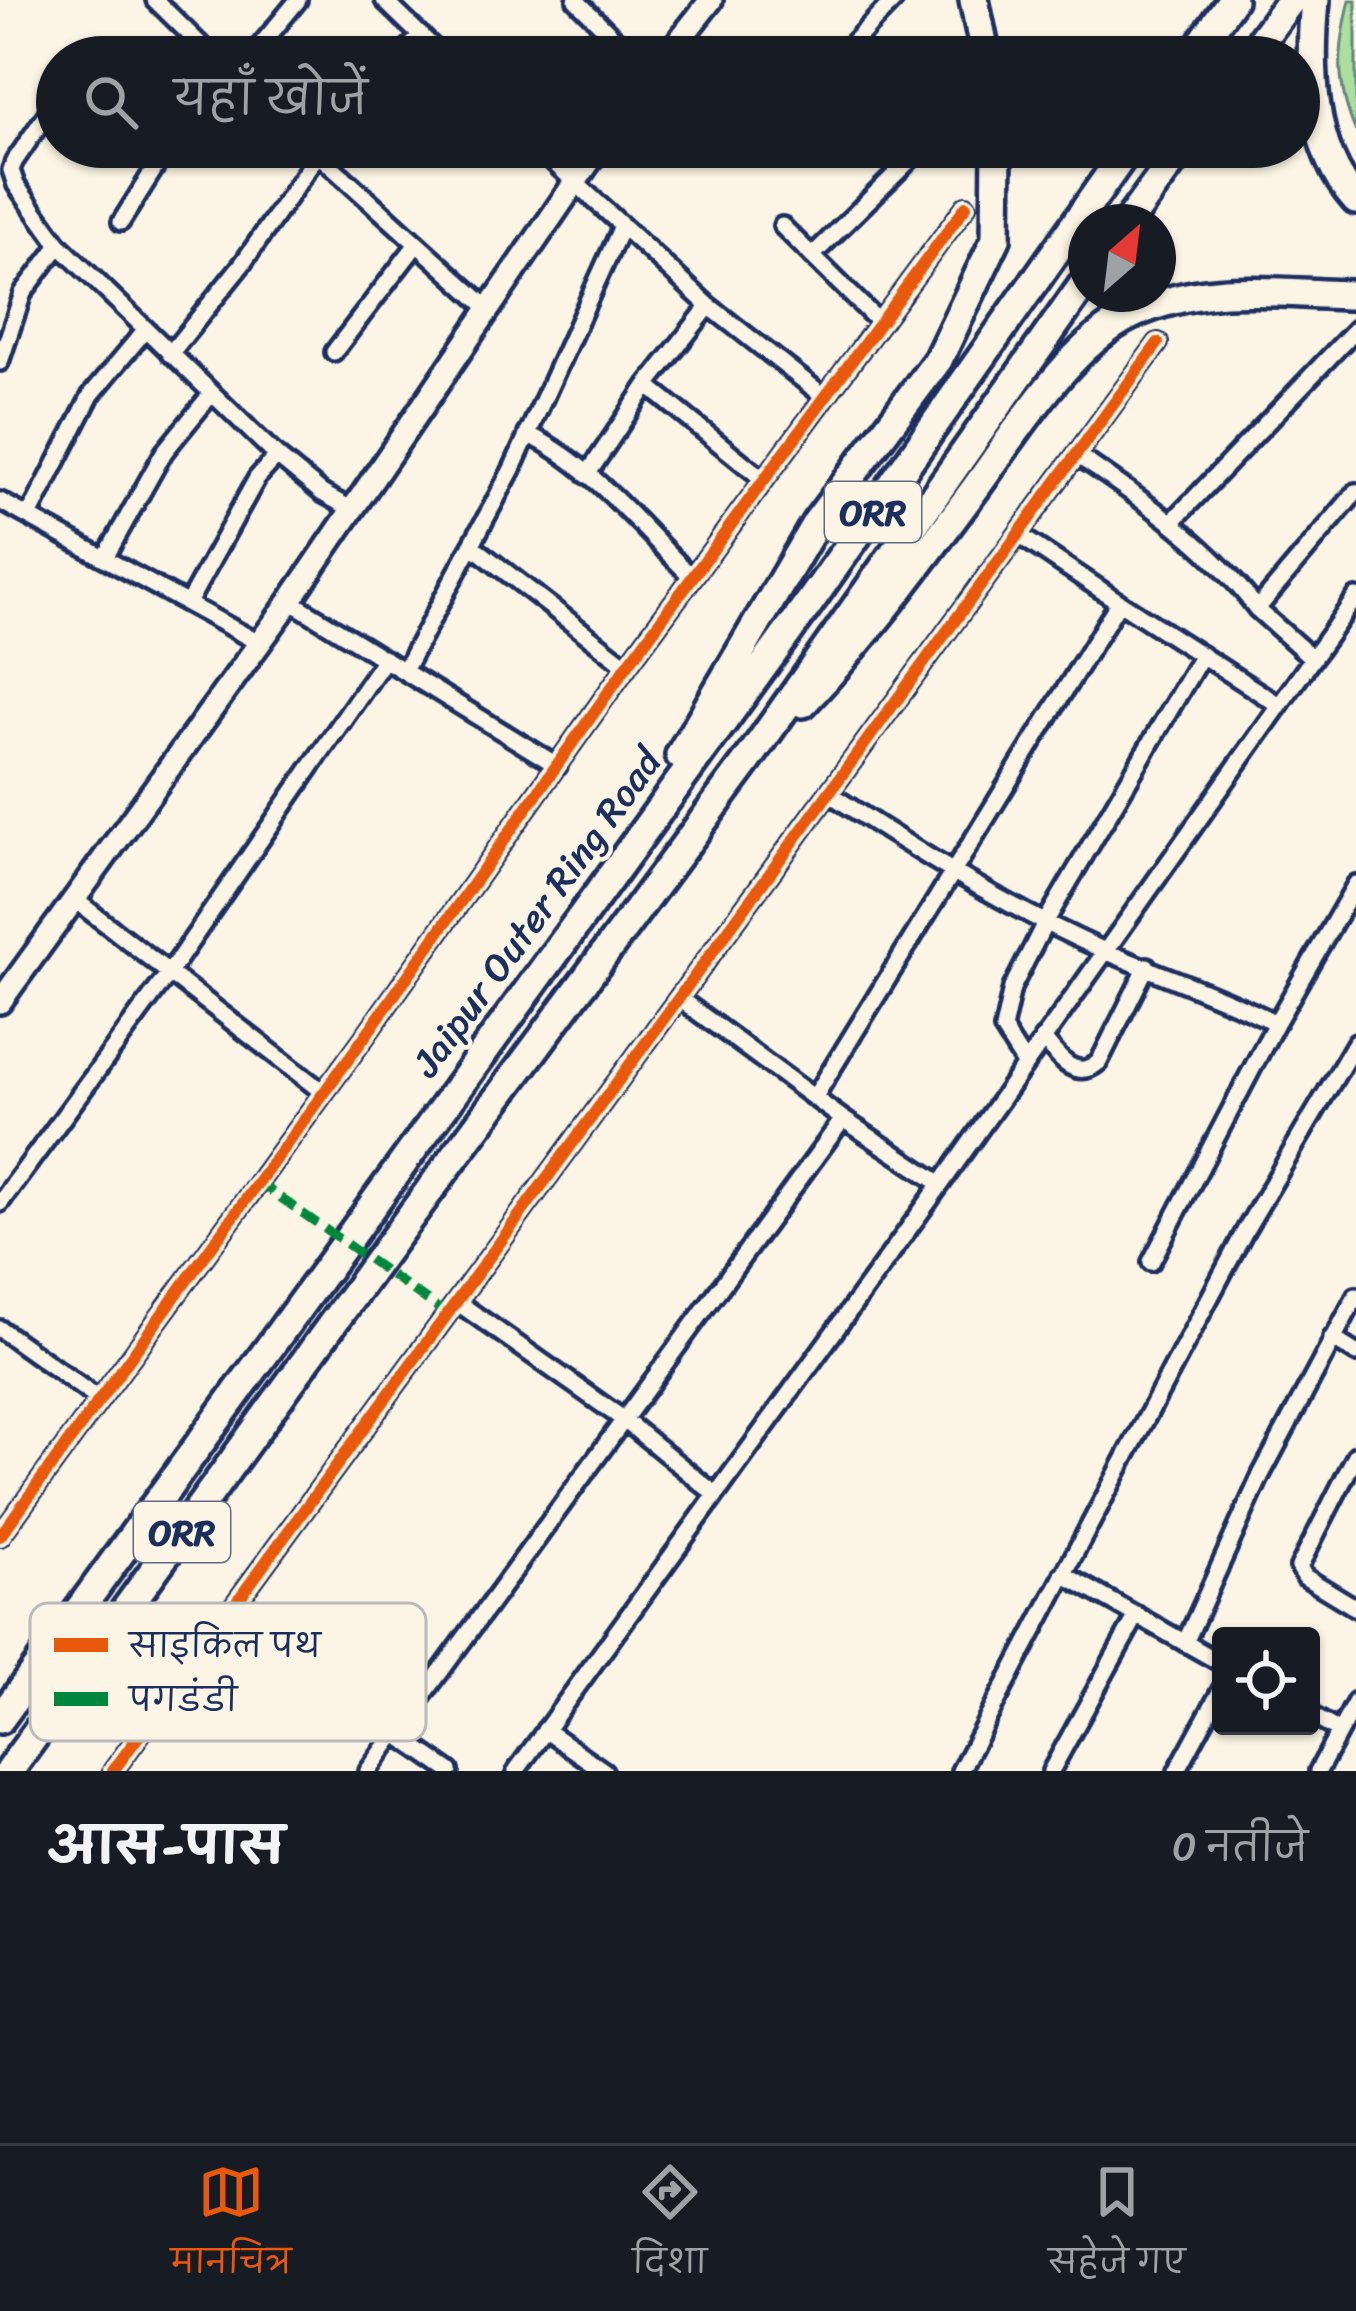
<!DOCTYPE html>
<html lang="hi">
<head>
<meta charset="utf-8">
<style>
	body { margin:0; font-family:Sriracha,"Playpen Sans Deva",sans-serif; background:#242831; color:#f1f3f6 }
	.controls { position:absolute; right:36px; bottom:36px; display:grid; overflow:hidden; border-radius:12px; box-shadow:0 3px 9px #0004 }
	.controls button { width:108px; height:108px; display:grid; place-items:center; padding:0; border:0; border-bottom:3px solid #363941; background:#171b24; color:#f1f3f6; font:60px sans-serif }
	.compass { position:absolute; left:1068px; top:204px; width:108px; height:108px; border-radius:50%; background:#171b24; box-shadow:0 3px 9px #0004; rotate:28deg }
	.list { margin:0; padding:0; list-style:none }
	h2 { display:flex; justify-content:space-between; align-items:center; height:156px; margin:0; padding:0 48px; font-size:51px }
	h2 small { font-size:39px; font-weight:400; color:#9ea1a6 }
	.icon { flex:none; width:66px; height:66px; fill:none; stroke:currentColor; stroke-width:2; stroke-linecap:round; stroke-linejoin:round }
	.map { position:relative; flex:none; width:1356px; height:1771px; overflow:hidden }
	.search { position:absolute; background:#171b24; box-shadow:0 3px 9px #0004; left:36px; right:36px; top:36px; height:132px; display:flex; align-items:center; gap:30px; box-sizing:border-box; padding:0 42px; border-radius:66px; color:#9ea1a6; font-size:45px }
	.sheet { height:372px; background:#171b24 }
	nav { display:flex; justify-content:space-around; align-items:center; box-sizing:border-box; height:168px; border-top:3px solid #363941; background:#171b24; font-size:33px; color:#9ea1a6 }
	nav a { display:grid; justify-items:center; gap:6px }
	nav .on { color:#ea580c }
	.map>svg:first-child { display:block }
</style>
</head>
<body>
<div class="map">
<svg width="1356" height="1771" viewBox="0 0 1356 1771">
	<rect width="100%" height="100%" fill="#fcf5e5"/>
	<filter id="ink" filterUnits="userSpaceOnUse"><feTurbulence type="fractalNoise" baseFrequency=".00833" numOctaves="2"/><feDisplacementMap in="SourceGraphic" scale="24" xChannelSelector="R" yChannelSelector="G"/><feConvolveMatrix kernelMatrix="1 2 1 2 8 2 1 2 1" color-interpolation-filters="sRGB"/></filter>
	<g filter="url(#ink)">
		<path fill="#acde9f" stroke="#64867e" stroke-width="3" d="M 1350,0 L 1356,0 L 1356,132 C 1335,83 1338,50 1350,0 Z"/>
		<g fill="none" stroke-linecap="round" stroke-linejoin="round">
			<defs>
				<path id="street" d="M 155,0 L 213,57
					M 384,0 L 443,57
					M 576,0 L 633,57
					M 251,57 L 298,0
					M 398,57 L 422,36
					M 839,57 L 894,0
					M 57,99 L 14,162 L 11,170 L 16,185 L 59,245 L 277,456 L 322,493 L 353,510
					M 310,147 L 489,309
					M 537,147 L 709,306 L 825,397
					M 736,147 L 747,147
					M 121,222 L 168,147
					M 782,226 L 879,322
					M 812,256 L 923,147
					M 334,352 L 416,245
					M 170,354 L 243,263 L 323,147
					M 0,362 L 23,293 L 59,245
					M 647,385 L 764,480
					M 527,434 C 591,463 642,529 692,577
					M 1077,455 C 1144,501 1208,543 1257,609
					M 587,475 L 647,385 L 709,306
					M 0,501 L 259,643
					M 29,516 L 91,395 L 146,329
					M 1173,521 L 1356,329
					M 1019,535 L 1119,602
					M 471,545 L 627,666
					M 106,556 L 164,452 L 212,393
					M 290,601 L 558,766
					M 188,603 L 257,478 L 277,456
					M 1312,658 L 1257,609 L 1356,492
					M 404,671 L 512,469 L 622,226
					M 830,794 C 918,852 1008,908 1105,951 C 1162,976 1220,995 1276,1023
					M 74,899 L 324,1093
					M 680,999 L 843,1119
					M 1043,1038 C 1058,1057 1075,1082 1099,1062 L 1147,966
					M 1025,1064 L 1003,1029 L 1012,988 L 1046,921 L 1202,655
					M 814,1098 L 1119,602 L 1279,705
					M 0,1203 L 169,973 L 385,659
					M 1151,1262 L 1276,1023 L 1356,884
					M 457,1302 L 623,1419 L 715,1494
					M 0,1329 L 98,1399
					M 1332,1338 L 1356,1353
					M 1356,1455 L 1299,1567 L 1305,1577 L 1356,1608
					M 0,1536 L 366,1035 L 627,666 L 966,206
					M 1063,1574 L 1221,1663
					M 227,1618 L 450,1771
					M 1185,1643 L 1261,1475 L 1356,1296
					M 1311,1715 L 1339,1731
					M 545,1730 L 604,1771
					M 113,1771 L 1158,343
					M 368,1771 L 843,1119 L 941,1184
					M 516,1771 L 941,1184 L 1356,597
					M 960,1771 L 1246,1229 L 1356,1042
					M 1051,1771 L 1137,1615
					M 1177,1771 L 1221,1690
					M 1318,1771 L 1356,1701"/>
				<path id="secondary" d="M 666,57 L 711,0
					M 0,1002 L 290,601 L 599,147"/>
				<path id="highway" d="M 974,0 L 986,57
					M 1315,0 C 1309,65 1309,149 1356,200
					M 1192,57 L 1232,0
					M 1249,57 L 1291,0
					M 1128,222 L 1183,147
					M 803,703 C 866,637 919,564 974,490 C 1015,434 1068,345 1131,315 C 1206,280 1278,294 1356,295
					M 680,755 L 816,523 L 938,360 L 996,239 L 997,147
					M 0,1719 L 812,599 L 1129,147
					M 9,1771 L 390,1244 L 748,760 L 1086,281"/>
			</defs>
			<use href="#street" stroke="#1b2f5e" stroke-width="24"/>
			<use href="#secondary" stroke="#1b2f5e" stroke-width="30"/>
			<use href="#highway" stroke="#1b2f5e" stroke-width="36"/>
			<use href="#street" stroke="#fcf5e5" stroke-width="15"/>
			<use href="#secondary" stroke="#fcf5e5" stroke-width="21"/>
			<use href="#highway" stroke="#fcf5e5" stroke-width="27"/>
			<path stroke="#00873e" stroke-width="9" stroke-dasharray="18 9" stroke-linecap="butt" d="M 258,1182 L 448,1315"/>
			<defs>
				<path id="cycleway" d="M 0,1536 L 366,1035 L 627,666 L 966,206
					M 113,1771 L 1158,343"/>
			</defs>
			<use href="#cycleway" stroke="#fcf5e5" stroke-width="20"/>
			<use href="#cycleway" stroke="#e8590c" stroke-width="12"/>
		</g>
	</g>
	<g text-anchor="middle" stroke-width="9" stroke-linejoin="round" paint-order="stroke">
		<g fill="#fcf5e5" stroke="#5e6a86" stroke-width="3">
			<rect x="825" y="482" width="96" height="60" rx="9"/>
			<rect x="134" y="1502" width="96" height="60" rx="9"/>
		</g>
		<g font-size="36" font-weight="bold" fill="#1b2f5e">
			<text x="873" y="525">ORR</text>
			<text x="182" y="1545">ORR</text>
		</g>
		<g font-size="39" fill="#1b2f5e" stroke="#fcf5e5">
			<text transform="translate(536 912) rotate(-54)" y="14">Jaipur Outer Ring Road</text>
		</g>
	</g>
	<rect x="30" y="1603" width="396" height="138" rx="18" fill="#fcf5e5" stroke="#b8babc" stroke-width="3"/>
	<rect x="54" y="1638" width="54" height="14" fill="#e8590c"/>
	<rect x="54" y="1692" width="54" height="14" fill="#00873e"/>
	<g font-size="33" fill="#1b2f5e">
		<text x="129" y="1657">साइकिल पथ</text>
		<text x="129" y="1711">पगडंडी</text>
	</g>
</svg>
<div class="controls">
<button><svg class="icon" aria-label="locate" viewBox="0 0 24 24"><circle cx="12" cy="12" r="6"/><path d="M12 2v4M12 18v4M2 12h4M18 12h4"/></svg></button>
</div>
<svg class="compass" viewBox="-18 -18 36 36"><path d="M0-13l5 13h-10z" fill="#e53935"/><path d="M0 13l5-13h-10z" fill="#9ea1a6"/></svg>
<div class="search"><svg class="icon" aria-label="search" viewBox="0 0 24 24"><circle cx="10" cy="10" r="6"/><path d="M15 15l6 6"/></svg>यहाँ खोजें</div>
</div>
<section class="sheet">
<h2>आस-पास<small>0 नतीजे</small></h2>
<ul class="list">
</ul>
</section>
<nav>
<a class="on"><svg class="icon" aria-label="map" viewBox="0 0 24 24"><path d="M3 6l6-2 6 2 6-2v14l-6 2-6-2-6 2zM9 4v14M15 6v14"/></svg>मानचित्र</a>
<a><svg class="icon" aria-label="directions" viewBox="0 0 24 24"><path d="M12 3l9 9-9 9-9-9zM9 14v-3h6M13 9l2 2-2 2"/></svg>दिशा</a>
<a><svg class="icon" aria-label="saved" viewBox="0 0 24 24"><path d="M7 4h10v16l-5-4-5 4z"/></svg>सहेजे गए</a>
</nav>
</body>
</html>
